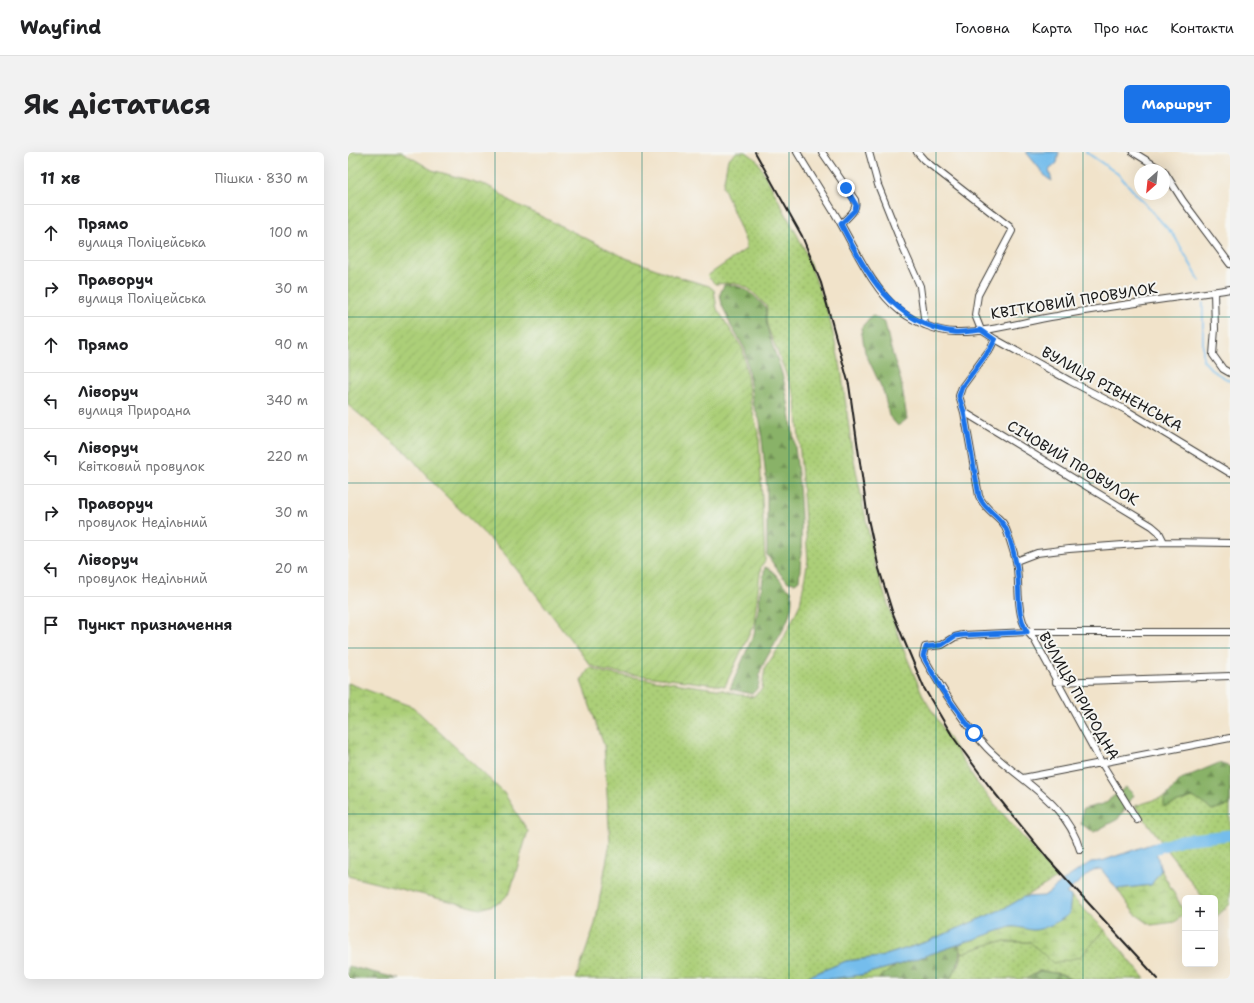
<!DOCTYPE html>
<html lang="uk">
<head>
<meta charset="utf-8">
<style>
	body { margin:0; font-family:"Shantell Sans",sans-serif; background:#f2f2f2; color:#202124 }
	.controls { position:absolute; right:12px; bottom:12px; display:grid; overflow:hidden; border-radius:6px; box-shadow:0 4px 16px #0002 }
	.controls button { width:36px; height:36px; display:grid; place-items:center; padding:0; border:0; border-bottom:1px solid #e0e0e0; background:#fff; color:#202124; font:20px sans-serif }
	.compass { position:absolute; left:786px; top:12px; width:36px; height:36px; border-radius:50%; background:#fff; box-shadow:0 4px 16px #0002; rotate:207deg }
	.stop { position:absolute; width:12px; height:12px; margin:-9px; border:3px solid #1a73e8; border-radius:50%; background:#fff }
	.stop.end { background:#1a73e8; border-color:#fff; box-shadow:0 1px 4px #0008 }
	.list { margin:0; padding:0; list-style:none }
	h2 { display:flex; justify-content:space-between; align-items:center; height:52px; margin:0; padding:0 16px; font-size:17px }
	h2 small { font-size:13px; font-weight:400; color:#757577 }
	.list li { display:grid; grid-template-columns:26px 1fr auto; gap:12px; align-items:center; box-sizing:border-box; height:56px; padding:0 16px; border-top:1px solid #e0e0e0 }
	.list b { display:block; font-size:15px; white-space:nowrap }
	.list p { margin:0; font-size:13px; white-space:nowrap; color:#757577 }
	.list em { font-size:13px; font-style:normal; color:#757577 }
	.icon { flex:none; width:22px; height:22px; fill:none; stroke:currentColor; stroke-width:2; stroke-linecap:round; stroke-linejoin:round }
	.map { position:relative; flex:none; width:882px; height:827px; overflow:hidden; border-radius:6px }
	header { display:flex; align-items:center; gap:24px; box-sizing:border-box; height:56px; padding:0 20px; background:#fff; border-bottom:1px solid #e0e0e0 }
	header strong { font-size:19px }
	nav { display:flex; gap:22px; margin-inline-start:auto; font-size:14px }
	.intro { display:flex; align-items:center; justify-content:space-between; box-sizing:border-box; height:96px; padding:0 24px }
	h1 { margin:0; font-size:28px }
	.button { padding:10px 18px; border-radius:6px; background:#1a73e8; color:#fff; font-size:14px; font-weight:700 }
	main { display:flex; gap:24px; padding:0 24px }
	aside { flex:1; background:#fff; border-radius:6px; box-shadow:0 4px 16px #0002 }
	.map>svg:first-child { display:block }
</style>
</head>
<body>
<header>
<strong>Wayfind</strong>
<nav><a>Головна</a><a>Карта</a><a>Про нас</a><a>Контакти</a></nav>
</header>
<div class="intro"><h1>Як дістатися</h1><a class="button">Маршрут</a></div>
<main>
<aside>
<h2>11 хв<small>Пішки · 830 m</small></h2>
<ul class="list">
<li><svg class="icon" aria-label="ahead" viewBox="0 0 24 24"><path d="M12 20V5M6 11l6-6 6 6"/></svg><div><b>Прямо</b><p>вулиця Поліцейська</p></div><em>100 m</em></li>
<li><svg class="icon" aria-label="right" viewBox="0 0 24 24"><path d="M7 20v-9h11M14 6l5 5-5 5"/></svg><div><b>Праворуч</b><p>вулиця Поліцейська</p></div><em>30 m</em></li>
<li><svg class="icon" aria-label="ahead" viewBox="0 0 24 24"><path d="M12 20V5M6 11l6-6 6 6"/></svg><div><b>Прямо</b></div><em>90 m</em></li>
<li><svg class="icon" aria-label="left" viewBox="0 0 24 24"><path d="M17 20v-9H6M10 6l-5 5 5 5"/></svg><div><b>Ліворуч</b><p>вулиця Природна</p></div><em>340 m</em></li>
<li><svg class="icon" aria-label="left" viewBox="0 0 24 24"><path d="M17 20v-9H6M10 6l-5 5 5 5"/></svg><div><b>Ліворуч</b><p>Квітковий провулок</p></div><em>220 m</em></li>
<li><svg class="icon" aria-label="right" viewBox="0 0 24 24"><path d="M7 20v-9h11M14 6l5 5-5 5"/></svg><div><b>Праворуч</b><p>провулок Недільний</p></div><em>30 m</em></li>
<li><svg class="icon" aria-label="left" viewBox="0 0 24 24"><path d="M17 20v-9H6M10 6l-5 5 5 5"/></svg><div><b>Ліворуч</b><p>провулок Недільний</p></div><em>20 m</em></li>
<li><svg class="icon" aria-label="arrive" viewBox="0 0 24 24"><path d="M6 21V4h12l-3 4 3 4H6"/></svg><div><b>Пункт призначення</b></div></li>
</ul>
</aside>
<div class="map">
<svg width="882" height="827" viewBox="0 0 882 827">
	<defs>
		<pattern id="grass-dots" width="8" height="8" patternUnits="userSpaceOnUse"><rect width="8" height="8" fill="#accf78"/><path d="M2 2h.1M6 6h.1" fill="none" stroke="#93b167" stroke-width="1.8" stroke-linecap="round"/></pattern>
		<pattern id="forest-firs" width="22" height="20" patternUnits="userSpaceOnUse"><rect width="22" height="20" fill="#89b268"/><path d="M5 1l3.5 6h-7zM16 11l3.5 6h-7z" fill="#6f9055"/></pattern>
		<pattern id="wetland-marsh" width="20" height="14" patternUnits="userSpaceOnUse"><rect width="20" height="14" fill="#accf78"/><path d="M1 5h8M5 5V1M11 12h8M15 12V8" fill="none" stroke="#93b167"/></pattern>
		<pattern id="garden-furrows" width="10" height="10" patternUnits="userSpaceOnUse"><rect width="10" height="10" fill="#accf78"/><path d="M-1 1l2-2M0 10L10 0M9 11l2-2" fill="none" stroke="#93b167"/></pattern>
	</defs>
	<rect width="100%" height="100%" fill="#f6f6f2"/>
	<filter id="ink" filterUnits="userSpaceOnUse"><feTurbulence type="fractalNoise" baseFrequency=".025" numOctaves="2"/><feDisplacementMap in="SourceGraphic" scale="8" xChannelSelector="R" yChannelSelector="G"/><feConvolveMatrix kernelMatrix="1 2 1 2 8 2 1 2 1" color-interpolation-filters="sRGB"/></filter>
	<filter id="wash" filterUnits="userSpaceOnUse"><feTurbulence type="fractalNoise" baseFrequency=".012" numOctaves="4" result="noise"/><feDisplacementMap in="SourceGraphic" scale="16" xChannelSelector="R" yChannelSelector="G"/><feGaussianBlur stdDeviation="0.9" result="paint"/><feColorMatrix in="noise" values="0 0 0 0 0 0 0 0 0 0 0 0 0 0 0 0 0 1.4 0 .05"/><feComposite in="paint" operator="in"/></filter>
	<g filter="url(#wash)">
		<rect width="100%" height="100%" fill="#f1e3ca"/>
		<path fill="url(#grass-dots)" stroke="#64764a" d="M 389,0 L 398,0 L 409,8 L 456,96 L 481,164 L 493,217 L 504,298 L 527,413 L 552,489 L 576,546 L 629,631 L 709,726 L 659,755 L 581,789 L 532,805 L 498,809 L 454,827 L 228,827 L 247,772 L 262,690 L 256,593 L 233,529 L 242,515 L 257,521 L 375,538 L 388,542 L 405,545 L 414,537 L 417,516 L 432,494 L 452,452 L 460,408 L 448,247 L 418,171 L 419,155 C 399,133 397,130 367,132 L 359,124 L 398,97 L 398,91 L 375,34 L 380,7 Z
			M 882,636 L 882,752 L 868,765 L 867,746 L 855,746 L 787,654 L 825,642 Z
			M 757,778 L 797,827 L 722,827 L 714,822 L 692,819 L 678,827 L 602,827 L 612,811 L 614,801 L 648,790 L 682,790 L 732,805 Z"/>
		<path fill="url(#forest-firs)" stroke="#526742" d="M 376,133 C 396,132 405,142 418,156 C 416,182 431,205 436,230 C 448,288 458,369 451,428 L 447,431 L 440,430 L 434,424 L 419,403 L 419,336 L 412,269 L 405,252 L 397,197 L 383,174 L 374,153 L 372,142 Z
			M 524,163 L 537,171 L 543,197 L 553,229 L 559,267 L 550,274 L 541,264 L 536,241 L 517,200 L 513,176 Z
			M 417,415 C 429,419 432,432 443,438 C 449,466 425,491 414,515 C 408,527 416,531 404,542 L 382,537 L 406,482 Z
			M 871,611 L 882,615 L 882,653 L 864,658 L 845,645 L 816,655 L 816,647 L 833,627 Z
			M 778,635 L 786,643 L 770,667 L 746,680 L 733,672 L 735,657 L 755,652 Z
			M 611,792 C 615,806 609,815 602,827 L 530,827 L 547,814 Z
			M 0,814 L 52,827 L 0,827 Z
			M 692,819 L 714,822 L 722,827 L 678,827 Z"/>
		<path fill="url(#wetland-marsh)" stroke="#64764a" d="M 0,531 L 65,555 L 156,641 L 180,679 L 162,740 L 153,750 L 133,757 L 0,724 Z
			M 813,718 L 837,761 L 827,770 L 803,773 L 786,761 L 769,737 L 803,733 Z
			M 723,744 L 757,778 L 732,805 L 705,811 L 682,790 L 648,790 L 614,801 L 611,792 L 662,775 L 672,774 L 685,778 L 721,762 Z
			M 547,814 L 530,827 L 481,827 L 513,823 Z"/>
		<path fill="url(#garden-furrows)" stroke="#64764a" d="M 0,0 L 54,0 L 84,18 L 138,33 L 149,39 L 162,49 L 278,106 L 327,124 L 361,134 L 366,138 L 369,157 L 395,197 L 403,252 L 411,284 L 417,409 L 413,414 L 406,472 L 377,534 L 257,519 L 242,513 L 156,401 L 87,333 L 60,302 L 0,253 Z"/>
		<path fill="#74bdec" stroke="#486c84" d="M 678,0 L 711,0 L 709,11 L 701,18 L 704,29 L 699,26 Z
			M 817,690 L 820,693 L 808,700 L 813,718 L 803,733 L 769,737 L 753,717 L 745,718 L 718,741 L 723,744 L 721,762 C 714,768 694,779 684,778 C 676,777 670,774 662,775 L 547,814 L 513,823 L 481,827 L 454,827 L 498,809 L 532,805 L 581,789 L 659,755 L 676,745 L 696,744 L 722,724 L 743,710 L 754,709 L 803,692 Z"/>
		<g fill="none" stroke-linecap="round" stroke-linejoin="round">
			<path stroke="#74bdec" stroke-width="2" d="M 738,0 L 770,22 L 827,85 L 852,129
				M 855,151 L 855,208 L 865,219 L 882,229"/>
			<path stroke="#74bdec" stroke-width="11" d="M 806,697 L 833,688 L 882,683"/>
		</g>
	</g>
	<g filter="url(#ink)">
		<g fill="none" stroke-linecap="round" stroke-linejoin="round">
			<defs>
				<path id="minor" d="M 449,0 C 463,24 479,48 493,72 C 508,99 527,140 552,159 C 567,170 589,180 608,180 C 641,181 676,169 709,164 C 766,153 824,147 882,137
					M 474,0 L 507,48 C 510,59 499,65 493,72
					M 521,0 L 530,33 L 556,98 L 572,134 L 577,173
					M 569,0 L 576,8 L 662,75 L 664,79 L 630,143 L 627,163 L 633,178 L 647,187 L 722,229 L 778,258 L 882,321
					M 785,0 L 814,18
					M 816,19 L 835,49 L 882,112
					M 866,140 L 867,177 L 865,203 L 875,217 L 882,221
					M 647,187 L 642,197 L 614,235 L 611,244 L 616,260 L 631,344 C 636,356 646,361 655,371 C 659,377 666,401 668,409 C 673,435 665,467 686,487 L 753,610 L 789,668
					M 616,260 L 804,374 L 811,380 L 816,390
					M 668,409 L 689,401 L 721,397 L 816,390 L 882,391
					M 708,530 L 882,524
					M 675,626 L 882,586
					M 732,698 C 718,649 672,630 639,596 C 613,568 593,536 575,504 L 577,495 L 594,493 L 607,485 L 615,483 L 679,480 L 882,480"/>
			</defs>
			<use href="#minor" stroke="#3c3a36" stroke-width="8"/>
			<use href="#minor" stroke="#fff" stroke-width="6"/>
			<path stroke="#1c1c1c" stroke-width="2" d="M 407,0 L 454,84 L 473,131 L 501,233 L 520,367 L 531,417 L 545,462 L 576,536 L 605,585 L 641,634 L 700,707 L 810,827"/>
		</g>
	</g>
	<g fill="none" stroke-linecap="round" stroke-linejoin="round" filter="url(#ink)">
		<path stroke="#1a73e8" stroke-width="5" d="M 498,36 L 508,53 L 507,58 L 493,72 C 518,121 545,172 606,180 C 614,181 624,179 633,178 L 647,188 L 642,197 L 614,235 L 611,244 L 616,260 L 631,344 C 636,357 647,361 655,372 C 660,378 665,398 667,407 C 674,430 666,459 679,480 L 615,483 L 607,484 L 594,493 L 578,495 L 575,504 L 594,538 L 626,581"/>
	</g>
	<path fill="none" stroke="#0f766e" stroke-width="1" stroke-opacity="0.55" d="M 147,0 L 147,827M 294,0 L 294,827M 441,0 L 441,827M 588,0 L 588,827M 735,0 L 735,827M 0,165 L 882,165M 0,331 L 882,331M 0,496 L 882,496M 0,662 L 882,662"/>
	<g text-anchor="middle" stroke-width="4" stroke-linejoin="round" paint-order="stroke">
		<g font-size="15" fill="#1c1c1c" stroke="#f6f6f2">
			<text transform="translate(726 149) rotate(-9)" y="5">КВІТКОВИЙ ПРОВУЛОК</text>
			<text transform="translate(764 237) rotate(29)" y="5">ВУЛИЦЯ РІВНЕНСЬКА</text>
			<text transform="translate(725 311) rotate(31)" y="5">СІЧОВИЙ ПРОВУЛОК</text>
			<text transform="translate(731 544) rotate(60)" y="5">ВУЛИЦЯ ПРИРОДНА</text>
		</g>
	</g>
</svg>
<div class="controls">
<button>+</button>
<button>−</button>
</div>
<svg class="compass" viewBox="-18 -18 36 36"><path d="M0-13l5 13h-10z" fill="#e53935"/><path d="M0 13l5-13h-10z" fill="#757577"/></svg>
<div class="stop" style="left:626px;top:581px"></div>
<div class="stop end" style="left:498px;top:36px"></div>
</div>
</main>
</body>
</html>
